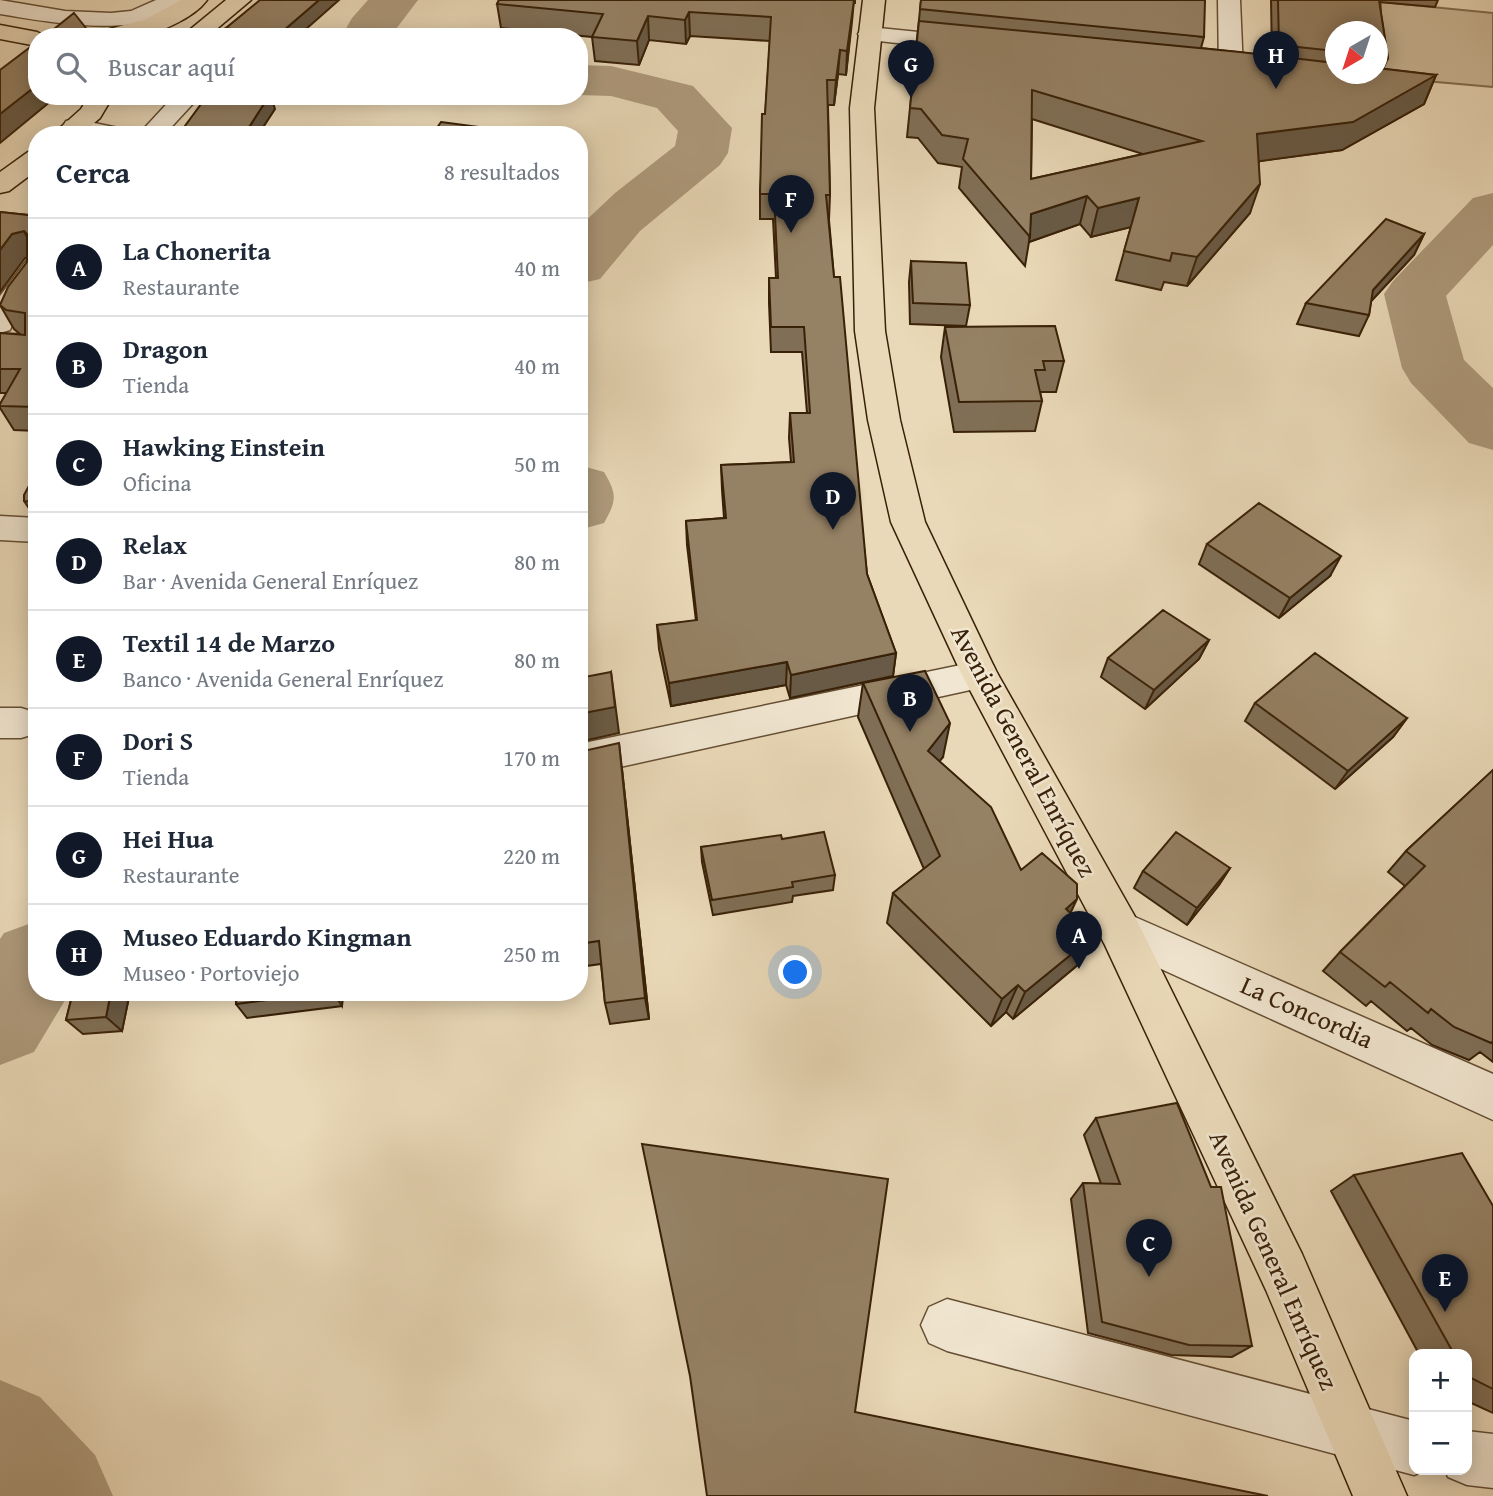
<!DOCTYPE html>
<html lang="es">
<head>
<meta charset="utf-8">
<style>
	body { margin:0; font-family:"Gentium Book Plus",serif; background:#f2f2f3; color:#1f2937 }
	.controls { position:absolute; right:21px; bottom:21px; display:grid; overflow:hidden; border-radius:14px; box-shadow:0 4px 18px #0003 }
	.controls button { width:63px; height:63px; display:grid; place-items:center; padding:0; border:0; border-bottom:2px solid #e0e1e3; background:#fff; color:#1f2937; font:35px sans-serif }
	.compass { position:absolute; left:1325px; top:21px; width:63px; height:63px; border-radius:50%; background:#fff; box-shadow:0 4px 18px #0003; rotate:219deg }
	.you { position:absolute; left:796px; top:973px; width:24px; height:24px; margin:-18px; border:5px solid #fff; border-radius:50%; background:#1a73e8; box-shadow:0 0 0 10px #1a73e833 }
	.badge { display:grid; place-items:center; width:46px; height:46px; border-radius:50%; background:#111827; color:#fff; font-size:23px; font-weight:700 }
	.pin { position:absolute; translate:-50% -58px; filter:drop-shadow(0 2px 4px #0008) }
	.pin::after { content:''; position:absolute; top:37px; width:24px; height:21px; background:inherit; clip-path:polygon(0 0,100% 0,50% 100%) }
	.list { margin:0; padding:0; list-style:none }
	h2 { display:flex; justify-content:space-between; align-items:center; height:91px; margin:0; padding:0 28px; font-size:30px }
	h2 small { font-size:23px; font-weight:400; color:#747a83 }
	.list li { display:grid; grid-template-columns:46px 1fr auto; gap:21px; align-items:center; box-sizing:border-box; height:98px; padding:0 28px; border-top:2px solid #e0e1e3 }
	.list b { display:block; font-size:26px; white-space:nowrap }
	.list p { margin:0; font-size:23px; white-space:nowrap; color:#747a83 }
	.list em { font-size:23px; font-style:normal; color:#747a83 }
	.icon { flex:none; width:38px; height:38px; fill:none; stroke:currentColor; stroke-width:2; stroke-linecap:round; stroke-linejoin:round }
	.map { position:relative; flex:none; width:1493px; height:1496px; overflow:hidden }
	.search { position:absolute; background:#fff; box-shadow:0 4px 18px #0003; left:28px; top:28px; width:560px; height:77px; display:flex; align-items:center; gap:18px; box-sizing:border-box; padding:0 24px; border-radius:28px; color:#747a83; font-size:26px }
	.panel { position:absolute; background:#fff; box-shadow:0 4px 18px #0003; left:28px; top:126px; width:560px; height:875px; border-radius:28px }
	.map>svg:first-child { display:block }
</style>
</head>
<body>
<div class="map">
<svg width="1493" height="1496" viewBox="0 0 1493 1496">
	<rect width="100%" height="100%" fill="#ead9b8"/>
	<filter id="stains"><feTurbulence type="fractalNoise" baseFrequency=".00286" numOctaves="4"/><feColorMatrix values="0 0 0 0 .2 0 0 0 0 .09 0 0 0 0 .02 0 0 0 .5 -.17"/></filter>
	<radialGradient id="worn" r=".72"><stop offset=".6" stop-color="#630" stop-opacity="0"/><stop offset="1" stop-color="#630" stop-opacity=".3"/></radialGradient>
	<path fill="#ccba9a" stroke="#826e51" stroke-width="2" d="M 1381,2 L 1493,13 L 1493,87 L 1380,77 L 1378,32 L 1369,12 L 1381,12 Z"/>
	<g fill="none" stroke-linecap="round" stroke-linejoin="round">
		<path fill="#ae9a7c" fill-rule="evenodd" d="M 368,0 L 418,0 L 390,37 L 341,37 L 352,18 Z
			M 579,65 L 611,66 L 693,86 L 732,128 L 728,153 L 720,165 L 640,231 L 600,279 L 579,284 L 579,227 L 615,193 L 675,146 L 678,131 L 657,108 L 611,96 L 579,95 Z
			M 1493,193 L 1493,245 L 1446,296 L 1464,360 L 1493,388 L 1493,450 L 1469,443 L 1411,383 L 1402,368 L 1384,294 L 1393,281 L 1473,198 Z
			M 579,465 L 604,472 C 617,494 617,500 604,523 L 579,530 Z
			M 37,921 L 37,992 L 70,992 L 34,1052 L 0,1065 L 0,939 L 4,933 Z
			M 0,1380 L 40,1397 L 95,1455 L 113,1496 L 0,1496 Z"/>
		<defs>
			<path id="minor" d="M 0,0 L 65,11 L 111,13 L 131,11 L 156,0 L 183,0 C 153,43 43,21 0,14 Z
				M 1218,0 L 1240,0 L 1243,70 L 1239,75 L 1223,75 L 1219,70 Z
				M 869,27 L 968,37 L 976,39 L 980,44 L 976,49 L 968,51 L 861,39 L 858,34 L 861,29 Z
				M 174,96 L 200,96 L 164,135 L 138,135 Z
				M 75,119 L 128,130 L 131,135 L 81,135 L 66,131 L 63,126 L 66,121 Z
				M 37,258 L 37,286 L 19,310 L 10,330 L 0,333 L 0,296 L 27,260 Z
				M 0,516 L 37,518 L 37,542 L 0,540 Z
				M 980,661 L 993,665 L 998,675 L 993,685 L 579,776 L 579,744 Z
				M 0,708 L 21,708 L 34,712 L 37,729 L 34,734 L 21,738 L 0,738 Z
				M 1119,910 L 1493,1074 L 1493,1120 L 1104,943 L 1098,929 L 1104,915 Z
				M 947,1299 L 1414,1421 L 1414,1470 L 1426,1470 L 1414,1475 L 947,1351 L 929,1343 L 921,1325 L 929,1307 Z
				M 1467,1431 L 1493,1434 L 1493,1488 L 1467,1485 L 1448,1477 L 1445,1470 L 1467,1470 Z"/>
			<path id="major" d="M 181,0 L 207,0 C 194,18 156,35 134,37 C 122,38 108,37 96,37 L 99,32 L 146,19 Z
				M 226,0 L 251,0 L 207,37 L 181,37 Z
				M 863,0 L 885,0 L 874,108 L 885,331 L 900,420 L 925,522 L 996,671 L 1134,915 L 1302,1254 L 1407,1496 L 1353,1496 L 1266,1290 L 1104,943 L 962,675 L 891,522 L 868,420 L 855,331 L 850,108 Z"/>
			<path id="highway" d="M 0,25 L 37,32 L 47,37 L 37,37 L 37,46 L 0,39 Z
				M 89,96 L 113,96 L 100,118 L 80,135 L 52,135 L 81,109 Z
				M 37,149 L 37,170 L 9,191 L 0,193 L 0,172 L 28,152 Z"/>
		</defs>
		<use href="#minor" stroke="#654f34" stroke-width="3"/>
		<use href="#major" stroke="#392108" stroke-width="3"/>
		<use href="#highway" stroke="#392108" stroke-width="3"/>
		<use href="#minor" fill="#f1e6d1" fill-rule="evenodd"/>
		<use href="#major" fill="#ead9b8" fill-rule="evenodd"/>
		<use href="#highway" fill="#ead9b8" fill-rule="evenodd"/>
	</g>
	<path fill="#806f56" stroke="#392108" stroke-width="2" fill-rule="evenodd" d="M 499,0 L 855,0 L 855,3 L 853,3 L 846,75 L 838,74 L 834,105 L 828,105 L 830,195 L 829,220 L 834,277 L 867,574 L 896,653 L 893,676 L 790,698 L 786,685 L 671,706 L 659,649 L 657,625 L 696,621 L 687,545 L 686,521 L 724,518 L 722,490 L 721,465 L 791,462 L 789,438 L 790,413 L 807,413 L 802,352 L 771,352 L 769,303 L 769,278 L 776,278 L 773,219 L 760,219 L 760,194 L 770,41 L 690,36 L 686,44 L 649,40 L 639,65 L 595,61 L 592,37 L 501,28 L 497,4 Z
		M 921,0 L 1204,37 L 1201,48 L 1272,56 L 1271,0 L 1438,0 L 1435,7 L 1379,2 L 1388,58 L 1383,69 L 1436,75 L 1424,104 L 1342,150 L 1259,161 L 1250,213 L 1187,286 L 1164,282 L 1161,290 L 1116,280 L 1131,227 L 1091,237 L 1080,224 L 1029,242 L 1025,266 L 959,188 L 962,167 L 938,163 L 918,138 L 907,137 ZM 1335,32 L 1377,32 L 1377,74 L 1335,74 ZM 1032,119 L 1143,154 L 1031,179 Z
		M 226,28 L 297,37 L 229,37 Z
		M 0,212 L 37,216 L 37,431 L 14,430 L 0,408 L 0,404 L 7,393 L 0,393 L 0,333 L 20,334 L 14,329 L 0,305 L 27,262 L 27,258 L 25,258 Z
		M 1424,234 L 1414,255 L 1371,301 L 1369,315 L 1359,336 L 1297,324 L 1306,303 Z
		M 911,261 L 970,305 L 966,326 L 910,324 L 909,282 Z
		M 945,327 L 1064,361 L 1056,392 L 1040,392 L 1042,401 L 1035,431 L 954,432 L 941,357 Z
		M 37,471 L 37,520 L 24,501 Z
		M 1207,544 L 1330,576 L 1279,618 L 1199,564 Z
		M 1209,640 L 1199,659 L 1145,709 L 1101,677 L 1108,658 Z
		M 863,683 L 943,757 L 939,761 L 1021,870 L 1095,935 L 1080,963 L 1013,1019 L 1006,1012 L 991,1026 L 887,923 L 893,893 L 924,869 L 858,717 Z
		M 1255,703 L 1407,718 L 1393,737 L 1335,789 L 1245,721 Z
		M 579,752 L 622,769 L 649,1019 L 610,1024 L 605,1003 L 601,964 L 579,967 Z
		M 1493,770 L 1493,1062 L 1480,1052 L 1469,1060 L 1432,1045 L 1411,1028 L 1407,1031 L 1371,1001 L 1366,1006 L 1323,971 L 1340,952 L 1405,886 L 1388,872 L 1406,851 Z
		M 782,839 L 835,875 L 833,890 L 793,896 L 792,902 L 713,915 L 702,862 L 701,847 Z
		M 1230,868 L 1219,885 L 1187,925 L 1134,888 L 1143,871 Z
		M 73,992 L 130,992 L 122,1031 L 83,1034 L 66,1020 Z
		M 237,992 L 343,992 L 342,1006 L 247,1018 L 236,1004 Z
		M 1096,1118 L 1252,1346 L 1232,1357 L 1171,1355 L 1088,1333 L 1071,1199 L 1083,1183 L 1101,1184 L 1084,1135 Z
		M 1354,1175 L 1493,1206 L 1493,1413 L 1467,1401 L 1467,1354 L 1419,1354 L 1331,1191 Z"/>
	<path fill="#685a46" stroke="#392108" stroke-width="2" d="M 319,0 L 339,0 L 297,37 L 276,37 Z
		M 854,0 L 852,22 L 846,75 L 847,51 Z
		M 689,12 L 690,36 L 686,44 L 685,20 Z
		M 648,16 L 649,40 L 639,65 L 637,41 Z
		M 840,50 L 838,74 L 834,105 L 836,80 Z
		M 1436,75 L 1424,104 L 1342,150 L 1247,163 L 1257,134 Z
		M 37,85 L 37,96 L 57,96 L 0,143 L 0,114 Z
		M 269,96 L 271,96 L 275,109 L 258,135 L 244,135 Z
		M 1260,184 L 1250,213 L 1187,286 L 1197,257 Z
		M 1087,196 L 1080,224 L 1029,242 L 1031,214 Z
		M 1139,198 L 1131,227 L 1091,237 L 1098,208 Z
		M 24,231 L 36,255 L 25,258 L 0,292 L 0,250 L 12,234 Z
		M 1424,234 L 1414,255 L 1363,310 L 1373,290 Z
		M 1341,556 L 1330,576 L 1279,618 L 1290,598 Z
		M 1209,640 L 1199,659 L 1145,709 L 1154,690 Z
		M 896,653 L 893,676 L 790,698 L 791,675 Z
		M 787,662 L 786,685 L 671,706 L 669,683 Z
		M 611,672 L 619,733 L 579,742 L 579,714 Z
		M 1407,718 L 1393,737 L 1335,789 L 1348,771 Z
		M 950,723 L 943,757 L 921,784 L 928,751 Z
		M 619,743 L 622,769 L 649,1019 L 645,998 Z
		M 1230,868 L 1219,885 L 1187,925 L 1197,908 Z
		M 1077,899 L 1063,929 L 1066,909 Z
		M 1095,935 L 1080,963 L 1013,1019 L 1025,992 Z
		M 1018,985 L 1006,1012 L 991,1026 L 1002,999 Z
		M 111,992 L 130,992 L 122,1031 L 106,1017 Z
		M 333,992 L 343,992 L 342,1006 Z"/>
	<path fill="#958164" stroke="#392108" stroke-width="2" fill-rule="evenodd" d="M 260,0 L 319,0 L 276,37 L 226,28 Z
		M 499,0 L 854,0 L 847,51 L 840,50 L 836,80 L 827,80 L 830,195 L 826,195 L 834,277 L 840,277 L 867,574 L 896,653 L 791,675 L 787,662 L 669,683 L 657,625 L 697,620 L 686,521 L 726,518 L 721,465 L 794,462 L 790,413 L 810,413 L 804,327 L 771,327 L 769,278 L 778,278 L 774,194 L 760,194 L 762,114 L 765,114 L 771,17 L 689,12 L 685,20 L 648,16 L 637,41 L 592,37 L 603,14 L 497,4 Z
		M 921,0 L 1205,0 L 1204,37 L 920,9 Z
		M 1278,0 L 1379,0 L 1388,58 L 1377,56 L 1377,32 L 1335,32 L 1335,51 L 1279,45 Z
		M 74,13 L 93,37 L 44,37 Z
		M 919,21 L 1240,52 L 1335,63 L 1335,74 L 1377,74 L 1377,68 L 1436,75 L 1353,122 L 1257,134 L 1260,184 L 1197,257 L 1172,253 L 1170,261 L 1124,251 L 1139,198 L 1098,208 L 1087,196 L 1031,214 L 1030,237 L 963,159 L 968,139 L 942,135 L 921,109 L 910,108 ZM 1032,90 L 1202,141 L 1031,179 Z
		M 37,42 L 37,85 L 0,114 L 0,70 Z
		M 207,96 L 269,96 L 244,135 L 168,135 L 169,133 L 179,134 Z
		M 441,122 L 494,129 L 490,135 L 432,135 Z
		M 0,212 L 37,216 L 37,407 L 0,406 L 0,404 L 20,369 L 0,369 L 0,333 L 25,335 L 25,313 L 6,310 L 0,305 L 8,287 L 27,262 L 27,234 L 24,231 L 12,234 L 0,250 Z
		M 1386,219 L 1424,234 L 1373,290 L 1369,315 L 1306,303 Z
		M 911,261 L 966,263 L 970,305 L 913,303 Z
		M 1055,326 L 1064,361 L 1043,361 L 1045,370 L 1035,370 L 1042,401 L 959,402 L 945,327 Z
		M 37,471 L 37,502 L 24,501 L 24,495 Z
		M 1259,503 L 1341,556 L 1290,598 L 1207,544 Z
		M 1163,610 L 1209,640 L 1154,690 L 1108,658 Z
		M 1315,653 L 1407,718 L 1348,771 L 1255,703 Z
		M 925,671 L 950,723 L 928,751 L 991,807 L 1021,870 L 1042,853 L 1077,884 L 1077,899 L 1066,909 L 1095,935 L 1025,992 L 1018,985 L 1002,999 L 893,893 L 940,856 L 863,683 Z
		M 611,672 L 615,707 L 579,714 L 579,678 Z
		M 619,743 L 645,998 L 605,1003 L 599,941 L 579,944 L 579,752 Z
		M 1493,770 L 1493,1041 L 1491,1043 L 1454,1027 L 1431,1009 L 1428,1013 L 1390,982 L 1385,987 L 1340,952 L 1425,866 L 1406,851 Z
		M 824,832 L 835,875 L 792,882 L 793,887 L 712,900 L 701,847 L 781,835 L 782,839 Z
		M 1176,832 L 1230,868 L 1197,908 L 1143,871 Z
		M 73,992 L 111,992 L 106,1017 L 66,1020 Z
		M 237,992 L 328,992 L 236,1004 Z
		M 1177,1103 L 1211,1187 L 1221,1187 L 1252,1346 L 1189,1345 L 1102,1322 L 1083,1183 L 1120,1184 L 1096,1118 Z
		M 642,1144 L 888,1179 L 855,1412 L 1268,1496 L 707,1496 L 690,1376 Z
		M 1462,1153 L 1493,1206 L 1493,1389 L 1467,1376 L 1467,1354 L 1454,1354 L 1354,1175 Z"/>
	<g text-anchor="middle" stroke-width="5" stroke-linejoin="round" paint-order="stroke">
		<g font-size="26" fill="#392108" stroke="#f1e6d1">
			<text transform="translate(1024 751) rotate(62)" y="9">Avenida General Enríquez</text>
			<text transform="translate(1307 1012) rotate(24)" y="9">La Concordia</text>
			<text transform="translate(1274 1260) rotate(66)" y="9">Avenida General Enríquez</text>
		</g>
	</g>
	<rect width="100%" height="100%" filter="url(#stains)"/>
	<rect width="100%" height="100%" fill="url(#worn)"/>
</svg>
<div class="controls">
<button>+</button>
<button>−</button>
</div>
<svg class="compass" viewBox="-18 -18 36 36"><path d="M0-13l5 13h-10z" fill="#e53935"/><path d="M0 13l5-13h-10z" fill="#747a83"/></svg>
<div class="you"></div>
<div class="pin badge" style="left:1079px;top:969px">A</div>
<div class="pin badge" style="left:910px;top:732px">B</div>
<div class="pin badge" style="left:1149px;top:1277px">C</div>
<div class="pin badge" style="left:833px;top:530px">D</div>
<div class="pin badge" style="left:1445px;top:1312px">E</div>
<div class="pin badge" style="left:791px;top:233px">F</div>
<div class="pin badge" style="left:911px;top:98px">G</div>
<div class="pin badge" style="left:1276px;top:89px">H</div>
<div class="search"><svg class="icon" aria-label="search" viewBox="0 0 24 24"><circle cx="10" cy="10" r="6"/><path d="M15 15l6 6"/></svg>Buscar aquí</div>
<section class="panel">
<h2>Cerca<small>8 resultados</small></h2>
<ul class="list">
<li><span class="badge">A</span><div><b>La Chonerita</b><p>Restaurante</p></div><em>40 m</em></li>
<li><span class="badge">B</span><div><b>Dragon</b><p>Tienda</p></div><em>40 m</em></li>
<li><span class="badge">C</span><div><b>Hawking Einstein</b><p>Oficina</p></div><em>50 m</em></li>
<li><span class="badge">D</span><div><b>Relax</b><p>Bar · Avenida General Enríquez</p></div><em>80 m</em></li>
<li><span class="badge">E</span><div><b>Textil 14 de Marzo</b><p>Banco · Avenida General Enríquez</p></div><em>80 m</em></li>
<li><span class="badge">F</span><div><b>Dori S</b><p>Tienda</p></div><em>170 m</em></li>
<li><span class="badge">G</span><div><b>Hei Hua</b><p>Restaurante</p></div><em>220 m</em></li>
<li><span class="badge">H</span><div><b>Museo Eduardo Kingman</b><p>Museo · Portoviejo</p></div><em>250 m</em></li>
</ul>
</section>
</div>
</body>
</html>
